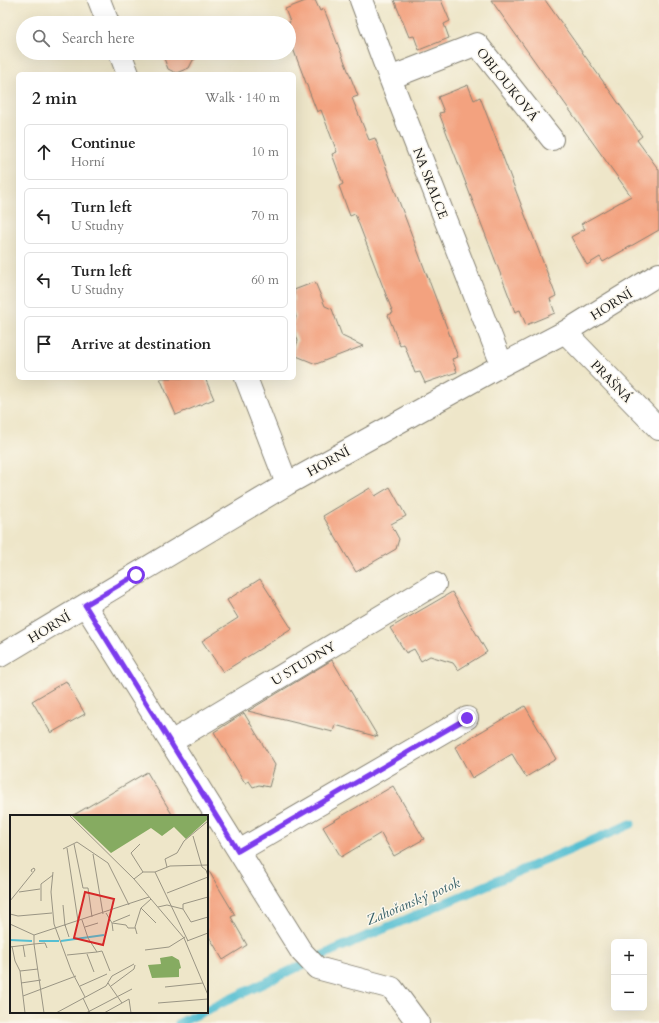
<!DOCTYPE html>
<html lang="en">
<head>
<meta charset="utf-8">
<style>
	body { margin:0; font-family:Cardo,serif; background:#f2f2f2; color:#222 }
	.controls { position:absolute; right:12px; bottom:12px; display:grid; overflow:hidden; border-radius:6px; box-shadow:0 4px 16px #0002 }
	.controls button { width:36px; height:36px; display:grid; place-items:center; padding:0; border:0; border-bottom:1px solid #e0e0e0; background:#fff; color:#222; font:20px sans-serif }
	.stop { position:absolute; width:12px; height:12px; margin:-9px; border:3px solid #7c3aed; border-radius:50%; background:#fff }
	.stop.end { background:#7c3aed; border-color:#fff; box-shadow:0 1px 4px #0008 }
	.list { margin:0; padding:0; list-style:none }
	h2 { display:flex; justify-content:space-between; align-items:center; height:52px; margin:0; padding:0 16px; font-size:17px }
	h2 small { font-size:13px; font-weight:400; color:#767676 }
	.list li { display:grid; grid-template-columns:26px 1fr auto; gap:12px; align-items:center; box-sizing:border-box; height:56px; margin:0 8px 8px; padding:0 8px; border:1px solid #e0e0e0; border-radius:6px }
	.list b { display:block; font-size:15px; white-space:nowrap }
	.list p { margin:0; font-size:13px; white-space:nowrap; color:#767676 }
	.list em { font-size:13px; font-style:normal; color:#767676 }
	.icon { flex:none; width:22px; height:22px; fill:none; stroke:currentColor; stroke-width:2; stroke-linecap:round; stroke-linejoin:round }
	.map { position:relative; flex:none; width:659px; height:1023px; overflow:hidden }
	.search { position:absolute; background:#fff; box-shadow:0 4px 16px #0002; left:16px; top:16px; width:280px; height:44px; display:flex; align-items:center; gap:10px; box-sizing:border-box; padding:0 14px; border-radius:22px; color:#767676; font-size:15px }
	.panel { position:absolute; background:#fff; box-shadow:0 4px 16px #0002; left:16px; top:72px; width:280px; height:308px; border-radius:6px }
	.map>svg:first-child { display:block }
</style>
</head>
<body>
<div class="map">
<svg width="659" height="1023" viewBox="0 0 659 1023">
	<rect width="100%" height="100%" fill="#fbf7ec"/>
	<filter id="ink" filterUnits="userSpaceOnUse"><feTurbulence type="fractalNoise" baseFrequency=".025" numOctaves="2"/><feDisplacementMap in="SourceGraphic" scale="8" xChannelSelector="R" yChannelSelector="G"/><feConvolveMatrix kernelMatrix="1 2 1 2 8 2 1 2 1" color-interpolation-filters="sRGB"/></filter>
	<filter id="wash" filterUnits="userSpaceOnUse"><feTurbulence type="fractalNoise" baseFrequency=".012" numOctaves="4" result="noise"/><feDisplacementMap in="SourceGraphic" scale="16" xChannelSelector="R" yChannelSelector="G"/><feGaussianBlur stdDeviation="0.9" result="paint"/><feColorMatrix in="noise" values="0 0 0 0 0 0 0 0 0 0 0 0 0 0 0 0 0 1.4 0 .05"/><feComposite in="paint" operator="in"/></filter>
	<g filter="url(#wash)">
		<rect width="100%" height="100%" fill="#eee6c9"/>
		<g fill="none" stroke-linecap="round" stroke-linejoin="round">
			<path stroke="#56bfd2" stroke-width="9" d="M 207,1010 L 334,950 L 631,824
				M 179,1023 L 203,1012"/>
		</g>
		<g id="blocks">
			<path fill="#f3a27f" d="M 308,0 L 315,0 L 320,11 L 324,9 L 358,96 L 352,98 L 369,140 L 375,138 L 458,357 L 452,359 L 457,372 L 425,383 L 420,372 L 415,373 L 404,344 L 400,346 L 388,315 L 393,313 L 355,214 L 350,216 L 339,186 L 343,184 L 332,154 L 337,152 L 321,110 L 317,112 L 289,38 L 289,23 L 287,23 L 290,22 L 285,9 Z
				M 394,0 L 441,0 L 450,21 L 444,24 L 449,38 L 419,50 L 414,36 L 409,37 Z
				M 491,0 L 545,0 L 642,136 L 637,140 L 659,170 L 659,230 L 603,262 L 600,257 L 587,265 L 571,237 L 585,229 L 581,224 L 631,196 Z
				M 162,53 L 207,53 L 207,54 L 193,60 L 189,68 L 176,73 L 168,69 Z
				M 468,85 L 474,100 L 480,97 L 556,296 L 550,299 L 555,313 L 526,325 L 520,310 L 515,312 L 439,113 L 444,112 L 438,97 Z
				M 315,282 L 325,306 L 332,309 L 342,336 L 363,346 L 316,364 L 294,355 L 294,350 L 298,341 L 294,331 L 294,322 L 296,317 L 294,311 L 294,290 Z
				M 160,378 L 205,378 L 214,399 L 176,415 Z
				M 390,487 L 406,516 L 391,524 L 399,539 L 396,549 L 356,572 L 323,516 L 370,488 L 375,496 Z
				M 260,579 L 292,629 L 223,672 L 202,641 L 238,618 L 227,600 Z
				M 452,592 L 487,652 L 458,670 L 453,663 L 430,656 L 421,661 L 414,649 L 406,653 L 390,628 Z
				M 332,660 L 378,737 L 335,725 L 333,732 L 248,711 Z
				M 66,681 L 85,714 L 51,733 L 32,701 Z
				M 525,706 L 556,759 L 526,777 L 512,754 L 472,778 L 455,747 Z
				M 244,713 L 275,765 L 269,787 L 259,785 L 253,787 L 249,781 L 245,783 L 214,732 Z
				M 147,772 L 173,816 L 72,816 Z
				M 393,786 L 424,839 L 394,856 L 381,833 L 341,857 L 323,827 Z
				M 207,868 L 235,915 L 231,917 L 247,945 L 223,960 L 207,933 Z"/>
		</g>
	</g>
	<g filter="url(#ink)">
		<use href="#blocks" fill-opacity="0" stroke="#858172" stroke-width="1"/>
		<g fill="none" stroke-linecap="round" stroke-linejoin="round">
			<defs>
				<path id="minor" d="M 99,0 L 108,23
					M 361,0 L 390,78 L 502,365
					M 120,53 L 128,74
					M 390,78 L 477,44 L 552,139
					M 565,332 L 659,429
					M 246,378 L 287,484
					M 85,605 L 301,951 L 317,968 L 392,988 L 418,1023
					M 0,656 L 287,484 L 502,365 L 565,332 L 659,274
					M 171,742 L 435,584
					M 239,851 L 467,718"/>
			</defs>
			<use href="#minor" stroke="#858172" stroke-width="24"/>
			<use href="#minor" stroke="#fff" stroke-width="22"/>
		</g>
	</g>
	<g fill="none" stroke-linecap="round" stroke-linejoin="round" filter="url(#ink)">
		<path stroke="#7c3aed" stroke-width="5" d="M 136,575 L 85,605 L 238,851 L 467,718"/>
	</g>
	<g text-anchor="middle" stroke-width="3" stroke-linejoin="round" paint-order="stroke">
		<g font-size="13" fill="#1c1c1c" stroke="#fbf7ec">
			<text transform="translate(508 84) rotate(51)" y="5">OBLOUKOVÁ</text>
			<text transform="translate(431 183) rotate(69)" y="5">NA SKALCE</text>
			<text transform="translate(611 304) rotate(-32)" y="5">HORNÍ</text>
			<text transform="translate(612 381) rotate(46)" y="5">PRAŠNÁ</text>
			<text transform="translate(328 461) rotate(-29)" y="5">HORNÍ</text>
			<text transform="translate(49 627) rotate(-31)" y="5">HORNÍ</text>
			<text transform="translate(303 663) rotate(-31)" y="5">U STUDNY</text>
		</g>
		<g font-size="14" font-style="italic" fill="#335d65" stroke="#fbf7ec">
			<text transform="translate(413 901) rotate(-23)" y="5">Zahořanský potok</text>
		</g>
	</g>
	<g transform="translate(10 815)">
		<rect width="198" height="198" fill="#eee6c9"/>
		<path d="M 61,0 L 198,0 L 198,4 L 176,24 L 164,12 L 152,21 L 141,13 L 101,38 ZM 162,141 L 169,145 L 171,153 L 169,154 L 169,162 L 142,163 L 138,150 L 151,149 L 150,143 Z" fill="#86ab61"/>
		<path fill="none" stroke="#56bfd2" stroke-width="2" d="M 0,125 L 22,126M 29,126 L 49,126M 51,126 L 94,120"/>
		<path fill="none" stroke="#9a9584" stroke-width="1" d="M 59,0 L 124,64 L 174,123 L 198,180M 183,21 L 192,52 L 196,55 L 198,61M 64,29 L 73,73 L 78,73 L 82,102M 130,29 L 121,38 L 133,57M 57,33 L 68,106M 53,34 L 67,27 L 98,48 L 119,90M 83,39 L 93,99M 157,52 L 155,44 L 167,38 L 174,26 L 198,6M 43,57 L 41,77 L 44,109 L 61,155 L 75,182M 145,57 L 178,126M 124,64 L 133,57 L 145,57 L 160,51 L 198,50M 9,77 L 30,74M 157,78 L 198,62M 0,86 L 25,55 L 24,53 L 21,55 L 22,57M 31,86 L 31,69 L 43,60M 53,90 L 55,111M 148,92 L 157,90 L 173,94M 131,93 L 146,108M 173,94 L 181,107 L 198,102M 173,94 L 173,89 L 198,82M 96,98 L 102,108 L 103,116M 0,99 L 8,101 L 42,98M 72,105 L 78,123 L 87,137 L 92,136 L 100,156M 103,107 L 120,100M 102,108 L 116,110 L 118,113 L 125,113M 0,109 L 24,120M 55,110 L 59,122M 75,112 L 88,108M 127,119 L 125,112 L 131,93 L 141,84M 177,126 L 198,118M 13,130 L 15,142M 2,131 L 5,146 L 10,156 L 15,198M 0,132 L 24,129 L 24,120 L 139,82M 135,135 L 159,132 L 175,122M 77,139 L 84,157M 57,140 L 87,137M 10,156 L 28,154M 11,168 L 31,165M 98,168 L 112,188 L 119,184 L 121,198M 70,171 L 97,159M 101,171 L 124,154 L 125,150M 155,172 L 193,168M 13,181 L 66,161M 73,183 L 80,198M 148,188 L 198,184M 34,198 L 24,129 L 35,128 L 37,133M 46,198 L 96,171 L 102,161 L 124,149M 76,198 L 122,174M 94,198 L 112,188"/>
		<path fill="#d62828" fill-opacity="0.15" stroke="#d62828" stroke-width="2" d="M 75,77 L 104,84 L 93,130 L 64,123 Z"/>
		<rect width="198" height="198" fill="none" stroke="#1c1c1c" stroke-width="2"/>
	</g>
</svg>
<div class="controls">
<button>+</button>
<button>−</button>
</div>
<div class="stop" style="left:136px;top:575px"></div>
<div class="stop end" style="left:467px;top:718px"></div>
<div class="search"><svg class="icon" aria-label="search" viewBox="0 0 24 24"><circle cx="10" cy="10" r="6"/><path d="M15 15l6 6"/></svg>Search here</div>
<section class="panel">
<h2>2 min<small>Walk · 140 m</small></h2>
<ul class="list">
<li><svg class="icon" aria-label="ahead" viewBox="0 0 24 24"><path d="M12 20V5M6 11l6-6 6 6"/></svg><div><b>Continue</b><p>Horní</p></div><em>10 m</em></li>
<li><svg class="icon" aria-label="left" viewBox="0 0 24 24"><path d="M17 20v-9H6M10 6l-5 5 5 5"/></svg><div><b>Turn left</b><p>U Studny</p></div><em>70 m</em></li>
<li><svg class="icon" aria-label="left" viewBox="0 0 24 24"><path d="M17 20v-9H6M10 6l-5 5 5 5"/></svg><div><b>Turn left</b><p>U Studny</p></div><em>60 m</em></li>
<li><svg class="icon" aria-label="arrive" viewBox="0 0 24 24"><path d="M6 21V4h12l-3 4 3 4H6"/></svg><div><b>Arrive at destination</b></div></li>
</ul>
</section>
</div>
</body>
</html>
